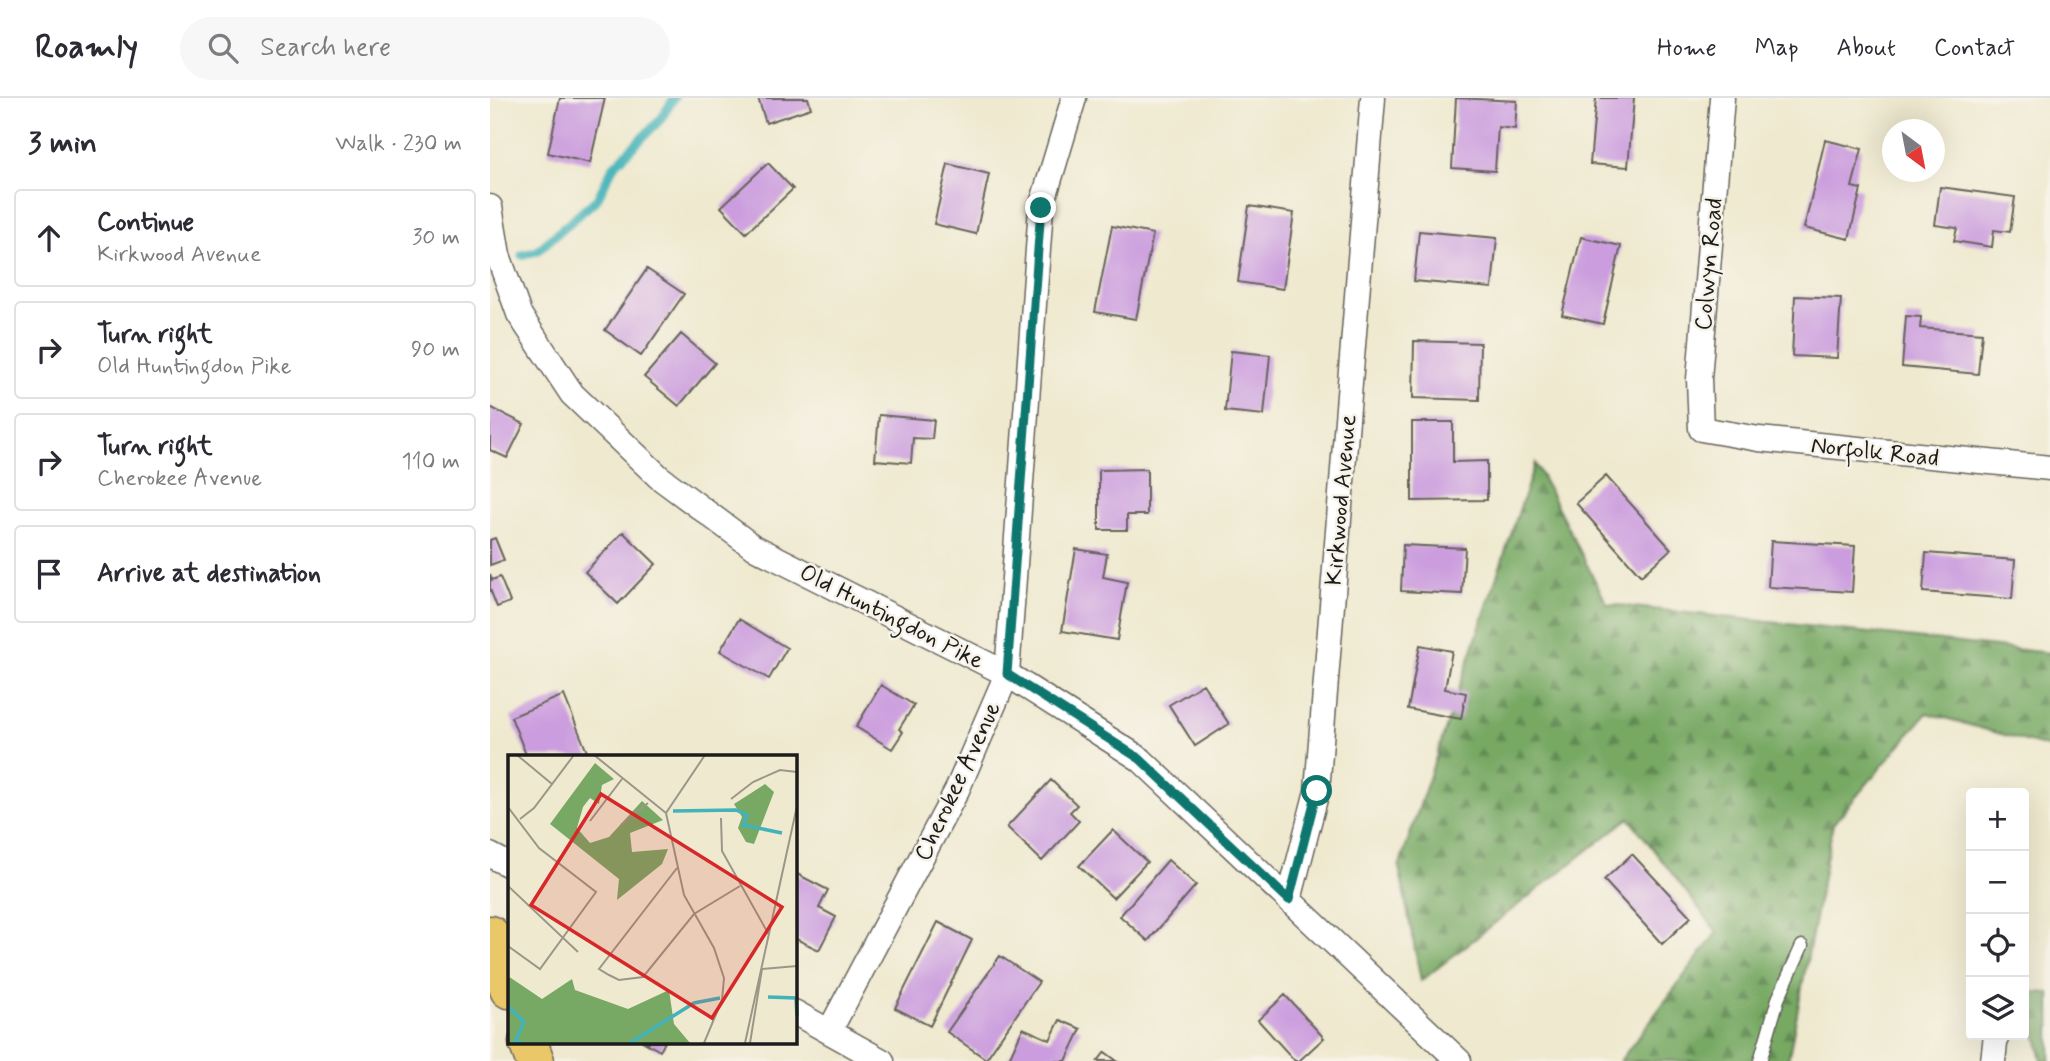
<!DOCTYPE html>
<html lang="en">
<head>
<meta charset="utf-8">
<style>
	body { margin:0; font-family:Mynerve,sans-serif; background:#f7f7f7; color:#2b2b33 }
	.controls { position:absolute; right:21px; bottom:21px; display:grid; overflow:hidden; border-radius:7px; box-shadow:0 7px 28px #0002 }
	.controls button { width:63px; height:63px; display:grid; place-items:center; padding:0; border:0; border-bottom:2px solid #e1e1e2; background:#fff; color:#2b2b33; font:35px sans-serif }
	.compass { position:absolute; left:1392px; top:21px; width:63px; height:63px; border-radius:50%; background:#fff; box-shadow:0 7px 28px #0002; rotate:148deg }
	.stop { position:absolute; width:21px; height:21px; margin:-16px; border:5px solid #0f766e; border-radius:50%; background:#fff }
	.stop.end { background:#0f766e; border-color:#fff; box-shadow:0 2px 7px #0008 }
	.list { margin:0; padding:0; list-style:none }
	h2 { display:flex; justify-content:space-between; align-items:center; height:91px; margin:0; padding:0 28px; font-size:30px }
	h2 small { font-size:23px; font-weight:400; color:#7c7c81 }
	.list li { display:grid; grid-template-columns:46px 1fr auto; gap:21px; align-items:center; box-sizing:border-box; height:98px; margin:0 14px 14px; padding:0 14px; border:2px solid #e1e1e2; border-radius:7px }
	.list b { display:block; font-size:26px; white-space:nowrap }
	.list p { margin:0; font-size:23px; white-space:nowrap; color:#7c7c81 }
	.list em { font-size:23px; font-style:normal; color:#7c7c81 }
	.icon { flex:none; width:38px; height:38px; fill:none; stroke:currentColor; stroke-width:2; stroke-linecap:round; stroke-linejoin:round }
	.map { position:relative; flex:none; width:1560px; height:963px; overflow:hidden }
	header { display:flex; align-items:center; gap:42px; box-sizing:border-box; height:98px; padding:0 35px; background:#fff; border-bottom:2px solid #e1e1e2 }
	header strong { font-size:33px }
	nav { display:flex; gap:38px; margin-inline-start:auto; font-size:24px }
	.search { width:490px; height:63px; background:#f7f7f7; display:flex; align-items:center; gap:18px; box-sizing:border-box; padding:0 24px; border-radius:38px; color:#7c7c81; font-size:26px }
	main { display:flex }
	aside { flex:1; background:#fff }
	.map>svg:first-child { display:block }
</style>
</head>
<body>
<header>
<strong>Roamly</strong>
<div class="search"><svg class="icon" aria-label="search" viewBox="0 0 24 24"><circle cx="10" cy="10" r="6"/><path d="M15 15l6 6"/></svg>Search here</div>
<nav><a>Home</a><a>Map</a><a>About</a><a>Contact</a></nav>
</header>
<main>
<aside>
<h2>3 min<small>Walk · 230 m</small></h2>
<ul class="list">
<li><svg class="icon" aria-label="ahead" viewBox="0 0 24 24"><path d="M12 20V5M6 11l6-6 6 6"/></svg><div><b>Continue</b><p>Kirkwood Avenue</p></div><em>30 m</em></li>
<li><svg class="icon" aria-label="right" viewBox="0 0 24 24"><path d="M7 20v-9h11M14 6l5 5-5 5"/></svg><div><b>Turn right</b><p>Old Huntingdon Pike</p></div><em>90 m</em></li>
<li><svg class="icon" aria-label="right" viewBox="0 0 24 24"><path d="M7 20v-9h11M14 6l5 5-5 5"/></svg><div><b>Turn right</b><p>Cherokee Avenue</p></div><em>110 m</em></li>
<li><svg class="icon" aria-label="arrive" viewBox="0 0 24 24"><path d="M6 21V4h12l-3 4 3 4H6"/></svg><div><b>Arrive at destination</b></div></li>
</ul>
</aside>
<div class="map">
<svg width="1560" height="963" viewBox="0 0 1560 963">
	<defs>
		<pattern id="forest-firs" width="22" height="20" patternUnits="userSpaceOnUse" patternTransform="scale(1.75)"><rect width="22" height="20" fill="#77a964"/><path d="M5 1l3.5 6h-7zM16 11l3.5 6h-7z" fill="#618952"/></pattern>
	</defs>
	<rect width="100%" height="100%" fill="#f7f3e8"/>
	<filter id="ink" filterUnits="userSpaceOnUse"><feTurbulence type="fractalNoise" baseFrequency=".0143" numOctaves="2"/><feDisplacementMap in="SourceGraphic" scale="14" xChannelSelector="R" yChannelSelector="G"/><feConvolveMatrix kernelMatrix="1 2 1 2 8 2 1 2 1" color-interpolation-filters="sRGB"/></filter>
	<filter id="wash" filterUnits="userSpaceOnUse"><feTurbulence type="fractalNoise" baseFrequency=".00686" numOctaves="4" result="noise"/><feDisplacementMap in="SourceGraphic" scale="28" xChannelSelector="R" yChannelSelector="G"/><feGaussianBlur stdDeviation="1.57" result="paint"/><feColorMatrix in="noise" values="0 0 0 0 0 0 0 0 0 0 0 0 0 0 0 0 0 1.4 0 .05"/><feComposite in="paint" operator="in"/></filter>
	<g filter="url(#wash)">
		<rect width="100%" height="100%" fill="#efe9cf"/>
		<path fill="url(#forest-firs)" stroke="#4a6240" stroke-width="2" d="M 1045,365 L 1117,506 L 1560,555 L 1560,650 L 1437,615 L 1343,726 L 1298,963 L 1130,963 L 1227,834 L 1139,720 L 931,883 L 909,769 Z
			M 1538,894 L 1560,895 L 1560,963 L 1552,963 Z"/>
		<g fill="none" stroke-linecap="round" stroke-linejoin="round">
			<path stroke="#42b3b9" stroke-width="9" d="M 32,157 L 47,153 L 107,101 L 123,69 L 171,21 L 184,0"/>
		</g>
		<g id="blocks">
			<path fill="#cb9dde" d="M 70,0 L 115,0 L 100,65 L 58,55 Z
				M 268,0 L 318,0 L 321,10 L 276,25 Z
				M 966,0 L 1027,3 L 1025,31 L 1008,29 L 1005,73 L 962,70 Z
				M 1106,0 L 1144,0 L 1138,69 L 1100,66 Z
				M 1335,42 L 1372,51 L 1362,89 L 1371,91 L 1359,141 L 1314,130 Z
				M 278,65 L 303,91 L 256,135 L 231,109 Z
				M 458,66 L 499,76 L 486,136 L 444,126 Z
				M 1450,89 L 1525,99 L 1520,134 L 1504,132 L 1502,149 L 1464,143 L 1467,130 L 1445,127 Z
				M 759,108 L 804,115 L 793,191 L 748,184 Z
				M 622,128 L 663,136 L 646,221 L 605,214 Z
				M 929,133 L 1007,140 L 1002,190 L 924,183 Z
				M 1091,139 L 1131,148 L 1113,226 L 1072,217 Z
				M 157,171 L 194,196 L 151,258 L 115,232 Z
				M 1305,198 L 1351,200 L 1347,260 L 1302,258 Z
				M 1416,218 L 1431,219 L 1430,230 L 1492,235 L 1488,276 L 1412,269 Z
				M 191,236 L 225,265 L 189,308 L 154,279 Z
				M 924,243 L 990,245 L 989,302 L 923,300 Z
				M 741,253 L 780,257 L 774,317 L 735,313 Z
				M 0,309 L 34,326 L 17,360 L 0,352 Z
				M 389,317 L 444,322 L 442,341 L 423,340 L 421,365 L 385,362 Z
				M 922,324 L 963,324 L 963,364 L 997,363 L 997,402 L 922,403 Z
				M 657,371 L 657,417 L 637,417 L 637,432 L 609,432 L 609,372 Z
				M 1116,378 L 1181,451 L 1151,478 L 1086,405 Z
				M 133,434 L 166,466 L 128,506 L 95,474 Z
				M 5,440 L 14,462 L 0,467 L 0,442 Z
				M 1281,443 L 1365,448 L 1362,494 L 1278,489 Z
				M 913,447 L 975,450 L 972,496 L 911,493 Z
				M 586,451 L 617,456 L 613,479 L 637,484 L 627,542 L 572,533 Z
				M 1436,455 L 1525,462 L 1522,501 L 1433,494 Z
				M 0,476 L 2,482 L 10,479 L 20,504 L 7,509 L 0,491 Z
				M 249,521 L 297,550 L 279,581 L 230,553 Z
				M 930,547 L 962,553 L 955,591 L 976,595 L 971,621 L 918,611 Z
				M 713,586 L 739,626 L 705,648 L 679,607 Z
				M 391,587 L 424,607 L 409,631 L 413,634 L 402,651 L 366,629 Z
				M 74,597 L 99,659 L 37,659 L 21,619 Z
				M 561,682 L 587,707 L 580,714 L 589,723 L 552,763 L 517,729 Z
				M 623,732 L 657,764 L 623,800 L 589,768 Z
				M 1142,756 L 1201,819 L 1172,846 L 1114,782 Z
				M 678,762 L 706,787 L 658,843 L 630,818 Z
				M 307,776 L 338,792 L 329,810 L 346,819 L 329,852 L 304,840 L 304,781 Z
				M 448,824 L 482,842 L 440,928 L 405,910 Z
				M 510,858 L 549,884 L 496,961 L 457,934 Z
				M 795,897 L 834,940 L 809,963 L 805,963 L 768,922 Z
				M 570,922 L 591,931 L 576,963 L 518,963 L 533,930 L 560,942 Z
				M 154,944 L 175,944 L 170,953 Z
				M 615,954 L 627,963 L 608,963 Z"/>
		</g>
	</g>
	<g filter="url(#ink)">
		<use href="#blocks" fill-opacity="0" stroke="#66645b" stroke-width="2"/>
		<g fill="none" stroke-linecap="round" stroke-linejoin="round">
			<defs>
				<path id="service" d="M 1270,963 L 1288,901 L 1312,848"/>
				<path id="minor" d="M 1232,0 L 1209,281 L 1211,331 L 1269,341 L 1560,370
					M 0,109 L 8,157 L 29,216 L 82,296 L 169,379 L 262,448 L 517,576 L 650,661 L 969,963
					M 0,757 L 19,767
					M 799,802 L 827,693 L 883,0
					M 304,914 L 392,963
					M 340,932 L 467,692 L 517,576 L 551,110 L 584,0
					M 1503,963 L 1506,937"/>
				<path id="primary" d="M 0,837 L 19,891
					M 38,944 L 45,963"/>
			</defs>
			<use href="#service" stroke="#66645b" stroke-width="15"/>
			<use href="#minor" stroke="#66645b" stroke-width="27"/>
			<use href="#primary" stroke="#66645b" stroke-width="41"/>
			<use href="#service" stroke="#fff" stroke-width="12"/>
			<use href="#minor" stroke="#fff" stroke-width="24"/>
			<use href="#primary" stroke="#eac769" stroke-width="38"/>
		</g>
	</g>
	<g fill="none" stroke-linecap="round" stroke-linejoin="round" filter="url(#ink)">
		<path stroke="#0f766e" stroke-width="9" d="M 551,110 L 517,576 L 650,661 L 799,802 L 827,693"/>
	</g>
	<g text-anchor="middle" stroke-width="5" stroke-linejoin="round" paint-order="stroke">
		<g font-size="24" fill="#1c1c1c" stroke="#f7f3e8">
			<text transform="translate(1218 166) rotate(-85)" y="8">Colwyn Road</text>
			<text transform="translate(1385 353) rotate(6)" y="8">Norfolk Road</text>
			<text transform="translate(850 402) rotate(-85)" y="8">Kirkwood Avenue</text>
			<text transform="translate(402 518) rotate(27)" y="8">Old Huntingdon Pike</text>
			<text transform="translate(467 683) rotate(-65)" y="8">Cherokee Avenue</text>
		</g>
	</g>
	<g transform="translate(18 657)">
		<rect width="289" height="289" fill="#efe9cf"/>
		<path d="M 87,8 L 106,24 L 94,30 L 91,49 L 82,43 L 75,52 L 69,73 L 82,88 L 101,82 L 134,46 L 155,65 L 122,78 L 124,97 L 160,94 L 154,109 L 109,145 L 111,124 L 42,69 ZM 257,29 L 266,37 L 246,89 L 238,87 L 230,73 L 234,62 L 226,49 ZM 0,221 L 34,244 L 64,224 L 67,235 L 120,254 L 161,235 L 166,269 L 182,288 L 0,288 Z" fill="#77a964"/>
		<path fill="none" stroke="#42b3b9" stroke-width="3.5" d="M 165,56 L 228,55 L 239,60 L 235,70 L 274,78M 260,242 L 288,243 L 289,261M 0,251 L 16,267 L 7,287 L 15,288M 122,288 L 186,248 L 212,243"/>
		<path fill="none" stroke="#9b9787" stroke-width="2" d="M 9,0 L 44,29M 86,0 L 158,58M 223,44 L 245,27 L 272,15 L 289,17M 0,52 L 31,93 L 88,137 L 32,214 L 0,191M 213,63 L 214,96 L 261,180M 12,64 L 26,53 L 66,0M 82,66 L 114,24M 113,70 L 140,48M 169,113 L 91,214 L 101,220 L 111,225 L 135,222 L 186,159 L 232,131M 0,131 L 70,197M 254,214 L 289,211M 196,288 L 214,245 L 216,223 L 206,193 L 176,140 L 158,58 L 197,0M 237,288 L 289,51M 242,288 L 254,214"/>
		<path fill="#d62828" fill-opacity="0.15" stroke="#d62828" stroke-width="3.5" d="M 93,39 L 274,152 L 204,263 L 23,150 Z"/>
		<rect width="289" height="289" fill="none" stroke="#1c1c1c" stroke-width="3.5"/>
	</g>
</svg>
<div class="controls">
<button>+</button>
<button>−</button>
<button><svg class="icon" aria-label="locate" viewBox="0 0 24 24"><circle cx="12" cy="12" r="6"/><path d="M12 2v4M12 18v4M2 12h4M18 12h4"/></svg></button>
<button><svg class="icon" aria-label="layers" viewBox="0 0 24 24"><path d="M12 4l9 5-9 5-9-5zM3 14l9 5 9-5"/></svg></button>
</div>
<svg class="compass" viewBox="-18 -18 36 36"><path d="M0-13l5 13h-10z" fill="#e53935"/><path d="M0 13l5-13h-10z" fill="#7c7c81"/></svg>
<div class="stop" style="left:827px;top:693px"></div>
<div class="stop end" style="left:551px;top:110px"></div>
</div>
</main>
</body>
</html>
